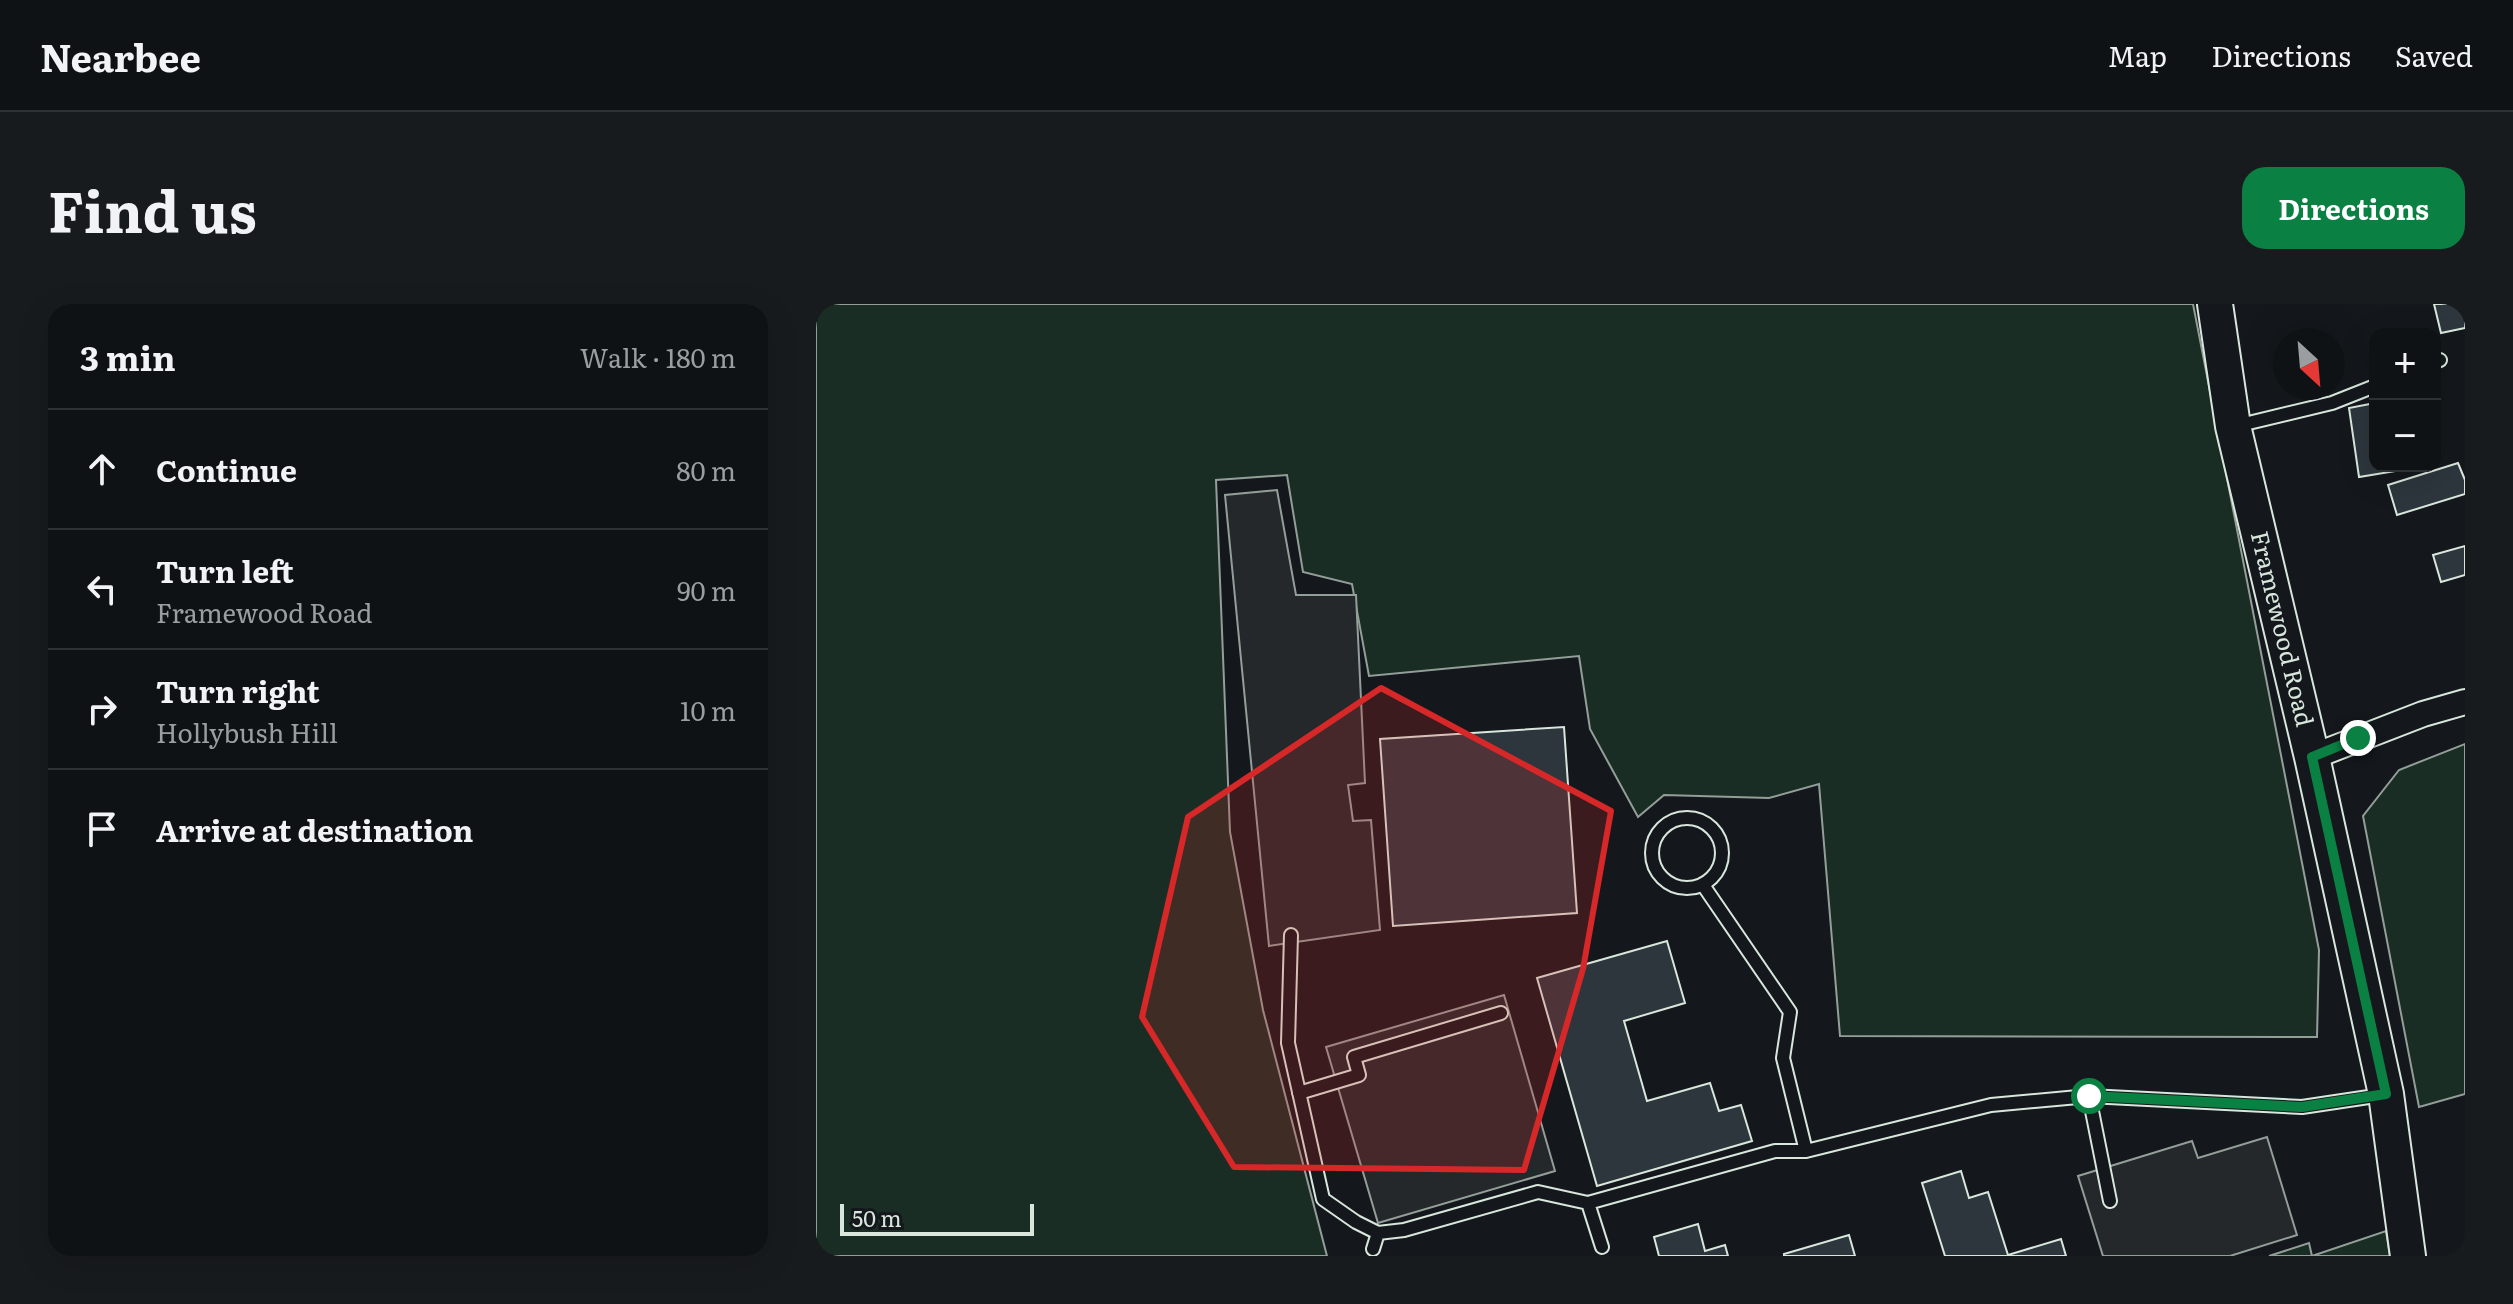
<!DOCTYPE html>
<html lang="en">
<head>
<meta charset="utf-8">
<style>
	body { margin:0; font-family:Literata,serif; background:#181b1e; color:#f1f3f6 }
	.controls { position:absolute; right:24px; top:24px; display:grid; overflow:hidden; border-radius:16px; box-shadow:0 8px 32px #0002 }
	.controls button { width:72px; height:72px; display:grid; place-items:center; padding:0; border:0; border-bottom:2px solid #2f3234; background:#0f1215; color:#f1f3f6; font:40px sans-serif }
	.compass { position:absolute; left:1457px; top:24px; width:72px; height:72px; border-radius:50%; background:#0f1215; box-shadow:0 8px 32px #0002; rotate:154deg }
	.scale { position:absolute; left:24px; bottom:20px; width:194px; box-sizing:border-box; padding-left:8px; border:4px solid #d8e6dc; border-top:0; font-size:22px; line-height:28px; white-space:nowrap; color:#d8e6dc; -webkit-text-stroke:6px #14181c; paint-order:stroke }
	.stop { position:absolute; width:24px; height:24px; margin:-18px; border:6px solid #0b8043; border-radius:50%; background:#fff }
	.stop.end { background:#0b8043; border-color:#fff; box-shadow:0 2px 8px #0008 }
	.list { margin:0; padding:0; list-style:none }
	h2 { display:flex; justify-content:space-between; align-items:center; height:104px; margin:0; padding:0 32px; font-size:34px }
	h2 small { font-size:26px; font-weight:400; color:#9b9ea0 }
	.list li { display:grid; grid-template-columns:52px 1fr auto; gap:24px; align-items:center; box-sizing:border-box; height:120px; padding:0 32px; border-top:2px solid #2f3234 }
	.list b { display:block; font-size:30px; white-space:nowrap }
	.list p { margin:0; font-size:26px; white-space:nowrap; color:#9b9ea0 }
	.list em { font-size:26px; font-style:normal; color:#9b9ea0 }
	.icon { flex:none; width:44px; height:44px; fill:none; stroke:currentColor; stroke-width:2; stroke-linecap:round; stroke-linejoin:round }
	.map { position:relative; flex:none; width:1649px; height:952px; overflow:hidden; border-radius:24px }
	header { display:flex; align-items:center; gap:48px; box-sizing:border-box; height:112px; padding:0 40px; background:#0f1215; border-bottom:2px solid #2f3234 }
	header strong { font-size:38px }
	nav { display:flex; gap:44px; margin-inline-start:auto; font-size:28px }
	.intro { display:flex; align-items:center; justify-content:space-between; box-sizing:border-box; height:192px; padding:0 48px }
	h1 { margin:0; font-size:56px }
	.button { padding:20px 36px; border-radius:24px; background:#0b8043; color:#fff; font-size:28px; font-weight:700 }
	main { display:flex; gap:48px; padding:0 48px }
	aside { flex:1; background:#0f1215; border-radius:24px; box-shadow:0 8px 32px #0002 }
	.map>svg:first-child { display:block }
</style>
</head>
<body>
<header>
<strong>Nearbee</strong>
<nav><a>Map</a><a>Directions</a><a>Saved</a></nav>
</header>
<div class="intro"><h1>Find us</h1><a class="button">Directions</a></div>
<main>
<aside>
<h2>3 min<small>Walk · 180 m</small></h2>
<ul class="list">
<li><svg class="icon" aria-label="ahead" viewBox="0 0 24 24"><path d="M12 20V5M6 11l6-6 6 6"/></svg><div><b>Continue</b></div><em>80 m</em></li>
<li><svg class="icon" aria-label="left" viewBox="0 0 24 24"><path d="M17 20v-9H6M10 6l-5 5 5 5"/></svg><div><b>Turn left</b><p>Framewood Road</p></div><em>90 m</em></li>
<li><svg class="icon" aria-label="right" viewBox="0 0 24 24"><path d="M7 20v-9h11M14 6l5 5-5 5"/></svg><div><b>Turn right</b><p>Hollybush Hill</p></div><em>10 m</em></li>
<li><svg class="icon" aria-label="arrive" viewBox="0 0 24 24"><path d="M6 21V4h12l-3 4 3 4H6"/></svg><div><b>Arrive at destination</b></div></li>
</ul>
</aside>
<div class="map">
<svg width="1649" height="952" viewBox="0 0 1649 952">
	<rect width="100%" height="100%" fill="#14181c"/>
	<path fill="#1a2d24" stroke="#939e99" stroke-width="2" d="M 0,0 L 1377,0 L 1503,646 L 1501,733 L 1024,732 L 1003,480 L 953,494 L 848,491 L 822,513 L 774,425 L 763,352 L 553,372 L 536,280 L 487,268 L 471,171 L 400,176 L 414,528 L 447,706 L 511,952 L 0,952 Z
		M 1649,440 L 1649,790 L 1603,803 L 1547,512 L 1583,466 Z
		M 1570,927 L 1574,952 L 1453,952 L 1493,939 L 1496,952 Z"/>
	<path fill="#24282b" stroke="#939e99" stroke-width="2" d="M 461,186 L 480,291 L 540,291 L 549,479 L 532,481 L 537,517 L 555,516 L 564,626 L 453,642 L 409,191 Z
		M 688,691 L 739,867 L 562,919 L 510,743 Z
		M 1451,833 L 1481,931 L 1414,952 L 1287,952 L 1262,872 L 1376,837 L 1382,854 Z"/>
	<path fill="#2c363c" stroke="#d8e6dc" stroke-width="2" d="M 1618,0 L 1649,0 L 1649,24 L 1625,29 Z
		M 1559,99 L 1559,162 L 1586,162 L 1586,166 L 1543,173 L 1533,104 Z
		M 1642,159 L 1649,176 L 1649,190 L 1581,211 L 1572,181 Z
		M 1649,242 L 1649,271 L 1625,278 L 1617,251 Z
		M 748,423 L 761,609 L 577,622 L 564,435 Z
		M 851,637 L 869,699 L 808,717 L 831,797 L 894,779 L 903,807 L 925,801 L 936,837 L 781,882 L 721,674 Z
		M 1145,867 L 1153,894 L 1172,888 L 1192,951 L 1245,935 L 1250,952 L 1129,952 L 1106,879 Z
		M 882,920 L 889,947 L 909,941 L 912,952 L 843,952 L 838,933 Z
		M 1033,931 L 1039,952 L 968,952 L 968,950 Z"/>
	<g fill="none" stroke-linecap="round" stroke-linejoin="round">
		<defs>
			<path id="lane" d="M 1619,58 L 1624,56
				M 1420,122 L 1516,99 L 1559,82
				M836 549a35 35 0 1 1 70 0a35 35 0 1 1-70 0Z
				M 887,581 L 974,708 L 967,754 L 990,847
				M 475,631 L 472,739 L 507,895 L 540,918 L 562,929 L 588,926 L 722,888 L 772,899 L 959,847 L 990,847 L 1175,801 L 1273,792 L 1486,803 L 1566,791
				M 483,789 L 543,771 L 538,753 L 685,709
				M 1273,792 L 1294,897
				M 772,899 L 786,943
				M 557,945 L 562,929"/>
			<path id="street" d="M 1496,453 L 1607,410 L 1649,398"/>
			<g id="secondary">
				<path id="s1" d="M 1399,0 L 1417,122 L 1496,453 L 1570,790 L 1592,952"/>
			</g>
		</defs>
		<use href="#lane" stroke="#d8e6dc" stroke-width="16"/>
		<use href="#street" stroke="#d8e6dc" stroke-width="28"/>
		<use href="#secondary" stroke="#d8e6dc" stroke-width="38"/>
		<use href="#lane" stroke="#14181c" stroke-width="12"/>
		<use href="#street" stroke="#14181c" stroke-width="24"/>
		<use href="#secondary" stroke="#14181c" stroke-width="34"/>
	</g>
	<g fill="none" stroke-linecap="round" stroke-linejoin="round">
		<path stroke="#0b8043" stroke-width="10" d="M 1273,792 L 1486,803 L 1570,790 L 1496,453 L 1542,434"/>
	</g>
	<path fill="#d62828" fill-opacity="0.2" stroke="#d62828" stroke-width="6" stroke-linejoin="round" d="M 565,384 L 795,507 L 767,665 L 708,866 L 418,863 L 326,713 L 372,513 Z"/>
	<g text-anchor="middle" stroke-width="6" stroke-linejoin="round" paint-order="stroke">
		<g font-size="24" fill="#d8e6dc" stroke="#14181c">
			<text dy="8" stroke="none"><textPath href="#s1" startOffset="332">Framewood Road</textPath></text>
		</g>
	</g>
</svg>
<div class="controls">
<button>+</button>
<button>−</button>
</div>
<svg class="compass" viewBox="-18 -18 36 36"><path d="M0-13l5 13h-10z" fill="#e53935"/><path d="M0 13l5-13h-10z" fill="#9b9ea0"/></svg>
<div class="scale">50 m</div>
<div class="stop" style="left:1273px;top:792px"></div>
<div class="stop end" style="left:1542px;top:434px"></div>
</div>
</main>
</body>
</html>
